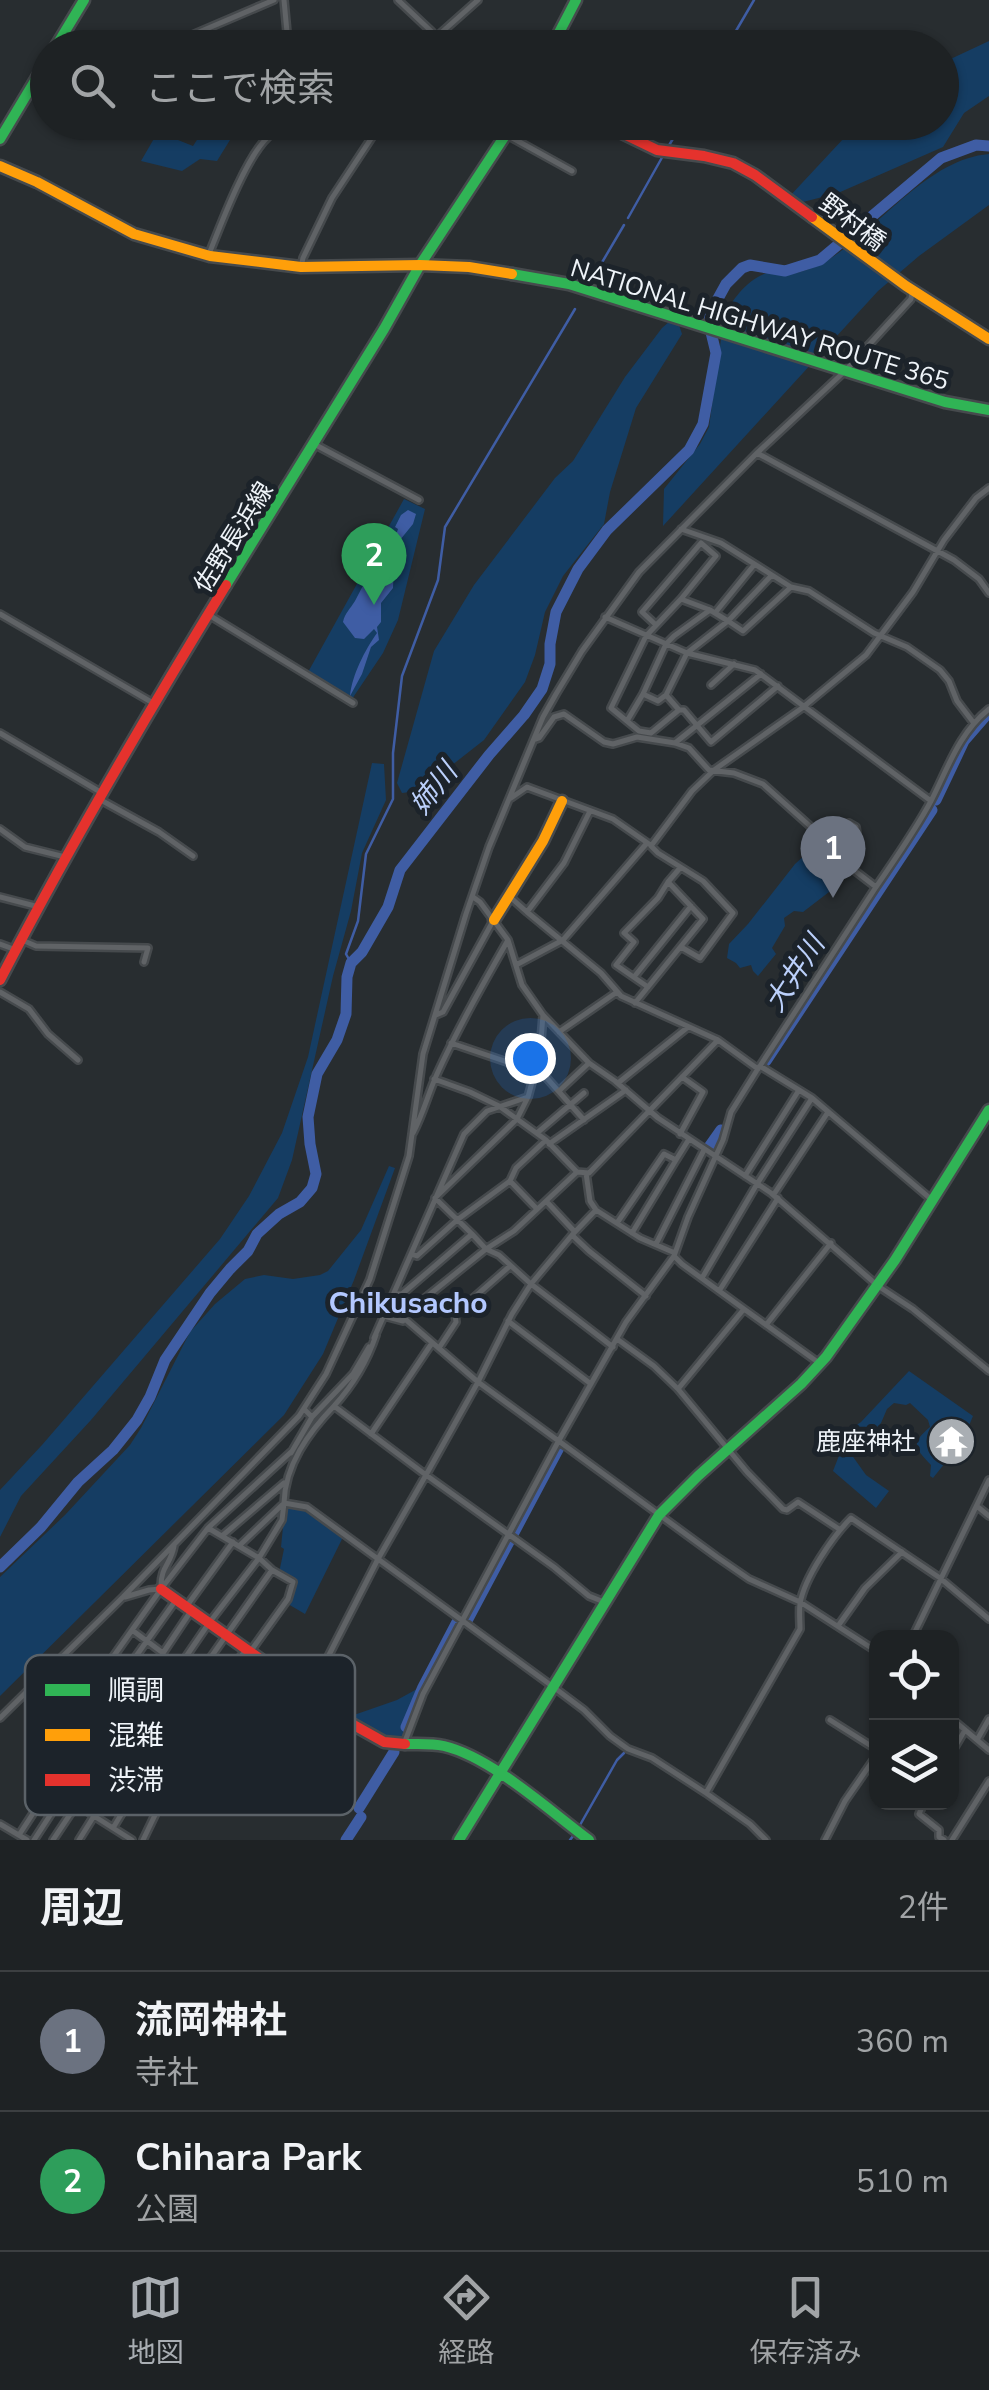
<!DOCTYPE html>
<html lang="ja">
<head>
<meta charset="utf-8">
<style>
	body { margin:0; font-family:"Nunito Sans","Noto Sans JP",sans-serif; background:#2b2f31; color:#f1f3f6 }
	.controls { position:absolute; right:30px; bottom:30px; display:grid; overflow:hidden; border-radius:20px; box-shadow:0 2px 8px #0004 }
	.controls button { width:90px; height:90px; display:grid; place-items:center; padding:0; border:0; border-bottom:2px solid #3c3f41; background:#1e2224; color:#f1f3f6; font:50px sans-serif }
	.you { position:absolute; left:530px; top:1058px; width:35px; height:35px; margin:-25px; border:8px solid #fff; border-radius:50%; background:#1a73e8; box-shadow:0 0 0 15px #1a73e833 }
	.badge { display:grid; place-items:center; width:65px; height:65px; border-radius:50%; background:#a9aeb3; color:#fff; font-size:32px; font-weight:700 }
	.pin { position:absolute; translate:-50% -82px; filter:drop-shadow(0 2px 5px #0008) }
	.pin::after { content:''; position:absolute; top:52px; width:35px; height:30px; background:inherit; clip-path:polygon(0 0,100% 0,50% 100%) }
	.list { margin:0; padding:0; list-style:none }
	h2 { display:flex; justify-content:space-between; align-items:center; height:130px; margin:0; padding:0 40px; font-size:42px }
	h2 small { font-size:32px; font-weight:400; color:#a1a4a6 }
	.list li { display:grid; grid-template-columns:65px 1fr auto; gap:30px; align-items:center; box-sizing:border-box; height:140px; padding:0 40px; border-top:2px solid #3c3f41 }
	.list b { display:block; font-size:38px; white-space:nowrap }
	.list p { margin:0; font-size:32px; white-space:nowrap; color:#a1a4a6 }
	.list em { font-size:32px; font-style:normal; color:#a1a4a6 }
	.icon { flex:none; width:55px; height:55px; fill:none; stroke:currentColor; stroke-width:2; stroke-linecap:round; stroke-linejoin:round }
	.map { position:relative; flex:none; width:989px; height:1840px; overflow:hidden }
	.search { position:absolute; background:#1e2224; box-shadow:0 2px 8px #0004; left:30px; right:30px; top:30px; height:110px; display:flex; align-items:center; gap:25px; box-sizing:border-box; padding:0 35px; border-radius:55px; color:#a1a4a6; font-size:38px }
	.sheet { height:410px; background:#1e2224 }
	nav { display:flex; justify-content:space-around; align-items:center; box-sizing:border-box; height:140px; border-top:2px solid #3c3f41; background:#1e2224; font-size:28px; color:#a1a4a6 }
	nav a { display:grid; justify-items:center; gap:5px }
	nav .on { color:#a9aeb3 }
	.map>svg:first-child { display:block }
</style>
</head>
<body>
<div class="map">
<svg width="989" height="1840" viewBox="0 0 989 1840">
	<rect width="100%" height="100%" fill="#282d30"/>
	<path fill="#153d63" d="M 989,41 L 989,96 L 964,113 L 943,147 L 838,193 L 803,202 L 789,197 L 858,123 L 942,122 L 942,63 Z
		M 163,123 L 177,123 L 168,139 L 178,140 L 193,146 L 204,129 L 193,123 L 230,123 L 238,127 L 217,161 L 200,159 L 182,171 L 141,161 Z
		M 989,154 L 989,205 L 919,256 L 878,291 L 663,526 L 664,489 L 700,444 L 709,427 L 724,317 C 731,300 752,273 773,272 C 778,272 783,275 788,274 C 800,274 820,265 831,258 C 880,227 928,159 989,154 Z
		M 670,321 L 679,325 L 682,334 L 636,408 L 610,492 L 604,524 L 563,576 L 545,612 L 535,655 L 525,682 L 484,740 L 419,791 L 402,793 L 397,783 L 434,651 L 474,585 L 555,478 L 573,461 L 625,377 L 662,328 Z
		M 404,499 L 425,509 L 398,620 L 383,653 L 352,699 L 307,674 Z
		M 372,763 L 384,764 L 386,800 L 362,853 L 351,911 L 333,976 L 292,1160 L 278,1198 L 91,1420 L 21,1496 L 0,1537 L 0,1490 L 42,1445 L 220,1239 L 249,1196 L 282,1133 L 308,1057 Z
		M 846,824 L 856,829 C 845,845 837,850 841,869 L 829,892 L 803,912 L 794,911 L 784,918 L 785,926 L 772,948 L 776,954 L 758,976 L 753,971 L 751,965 L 740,968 L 736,963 L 727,958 L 729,944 L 748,924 L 795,864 L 818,843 Z
		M 389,1166 L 395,1168 L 354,1280 L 323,1354 L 284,1415 L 0,1696 L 0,1577 L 65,1515 L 130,1445 L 141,1428 L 190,1332 L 215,1304 L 245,1279 L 264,1275 L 293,1279 L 320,1275 L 328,1271 L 361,1230 Z
		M 909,1371 L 973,1416 L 966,1433 L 950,1426 L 940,1441 L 953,1453 L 933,1478 L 930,1476 L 931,1465 C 915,1448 910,1444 930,1427 L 928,1420 L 910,1403 L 906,1405 L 894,1403 L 887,1409 L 881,1423 L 851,1454 L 866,1475 L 889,1491 L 876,1508 L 833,1471 L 849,1430 L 861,1422 Z
		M 297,1506 L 343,1537 L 305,1614 L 288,1604 L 295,1579 L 279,1573 L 284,1549 L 281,1547 L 285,1507 Z
		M 417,1689 L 420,1691 C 413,1706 408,1722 402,1737 L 394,1741 L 383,1737 L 351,1716 L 397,1700 Z"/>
	<path fill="#3f5da4" d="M 408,510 L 416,514 L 413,524 L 400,540 L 405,546 L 404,551 L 394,564 L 393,588 L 381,603 L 381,622 L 377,627 L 379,640 L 371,647 L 362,674 L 350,696 C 352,675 365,650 377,633 L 374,629 L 364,639 L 355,638 L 343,622 C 345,613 350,609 355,601 C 364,584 372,567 381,550 C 385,543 392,539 397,532 L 398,529 L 395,527 L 401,515 Z"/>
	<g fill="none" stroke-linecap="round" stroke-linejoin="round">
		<path stroke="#3f5da4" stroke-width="2.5" d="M 726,48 L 754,0
			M 668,147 L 683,122
			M 628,218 L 664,154
			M 594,276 L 624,225
			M 351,963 L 346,954 L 358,921 L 366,854 L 393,799 L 393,753 L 402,676 L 438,580 L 445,527 L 575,309
			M 580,1825 L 617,1760 L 624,1753
			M 570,1840 L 573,1836"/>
		<path stroke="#3f5da4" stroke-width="11" d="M 936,800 L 964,741 L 989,712
			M 766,1061 L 932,810
			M 709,1147 L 721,1130
			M 0,1567 L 41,1527 L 78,1482 L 113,1450 L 137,1420 L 150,1397 L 165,1360 L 210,1293 L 230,1269 L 248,1251 L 257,1234 L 279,1214 L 300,1202 L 312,1188 L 316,1174 L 310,1144 L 308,1117 L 317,1074 L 337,1040 L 346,1014 L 347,977 L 351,963 L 362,952 L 388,907 L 400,870 L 489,755 L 524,715 L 542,689 L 550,664 L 550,644 L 556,612 L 578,569 L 607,530 L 689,450 L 703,424 L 716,353 L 709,324 L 710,313 L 726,284 L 742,268 L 750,265 L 785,271 L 820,260 L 941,158 L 976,145 L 989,146
			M 468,1619 L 560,1446
			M 406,1727 L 423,1687 L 457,1622
			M 359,1808 L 394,1752
			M 346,1840 L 361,1817"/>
		<defs>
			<path id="street" d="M 284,0 L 288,43 L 291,48
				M 398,0 L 432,32 L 433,40 L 478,0
				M 171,48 L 178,41 L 274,0
				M 427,48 L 433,40 L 437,48
				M 507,135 L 572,171
				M 209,254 C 221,224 246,157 268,137 C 274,131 282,127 288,122
				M 301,267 L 303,258 L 332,198 L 382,122
				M 314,444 L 419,500
				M 757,453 L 954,560 L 979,579 L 989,593
				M 681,529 L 721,543 L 772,575 L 728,621 L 743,631 L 791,587 L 772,575
				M 791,587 L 809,591 L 874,633 L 907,647 L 940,670 L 949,681 L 957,701 L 973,722
				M 715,613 L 754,565
				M 0,614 L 153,703
				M 209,615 L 353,703
				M 605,617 L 687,653 L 755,670 L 931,801
				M 656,625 L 642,612 L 701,543 L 716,556 L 681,599
				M 711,685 L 734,664
				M 666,695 L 687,653 L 728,621 L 710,610
				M 679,710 L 684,710 L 711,742 L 778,686
				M 627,721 L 643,694 L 658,701 L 666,695 L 679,710 L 651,733 L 639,731 L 611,708 L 646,636 L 681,599 L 710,610 L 674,636 L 666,644 L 643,694
				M 0,733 L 102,793
				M 536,739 L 539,738 L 554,717 L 564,714 L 604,742 L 613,744 L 637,737 L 675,743 L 689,748 L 709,770 L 734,773 L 763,784 L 820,835 L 827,835 L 849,823 L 856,827 L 857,834 L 844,858 L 846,864 L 876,887 L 760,1066 L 812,1098 L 932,1200
				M 675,743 L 761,674
				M 511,798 L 527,787 L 613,819 L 649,844
				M 99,799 L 159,832 L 193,856
				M 0,829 L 25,847 L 65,857
				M 876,887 C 895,859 915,831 931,801 C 948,768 959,733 989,709
				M 509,896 L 527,912 L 564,863 L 590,811
				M 0,897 L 39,907
				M 527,912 L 601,973 L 621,996 L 718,1040 L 758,1069
				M 22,940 L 36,946 L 148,948 L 144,962
				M 508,940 L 522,985 L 543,1015 L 589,1063 L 615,1081 L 658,1118 L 771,1193 L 878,1286 L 913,1309 L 989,1371
				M 0,944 L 16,950
				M 681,947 L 700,958 L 733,913 L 703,881 L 658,853 L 651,846 L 692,791 L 714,770 L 802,708 L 866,655 L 913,592 L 944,540 L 976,498 L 989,488
				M 516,965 L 563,940 L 647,843
				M 634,977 L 691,906
				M 648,987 L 616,965 L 634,942 L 624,933 L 658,898 L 668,882
				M 0,992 L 29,1009 L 48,1034 L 78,1060
				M 635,1003 L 703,919 L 668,882 L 680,868
				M 436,1015 L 443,1012 L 493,921
				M 559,1032 L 617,992
				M 451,1043 L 534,1071
				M 537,1067 L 584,1120
				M 618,1083 L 688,1027
				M 559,1091 L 589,1063
				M 413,1133 C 423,1114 428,1094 437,1074 C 458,1028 483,984 508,940 L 480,902 L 473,897
				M 537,1133 L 584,1093
				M 680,1134 L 703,1092 L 682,1077
				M 549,1144 L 626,1090
				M 676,1160 L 689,1139
				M 577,1172 L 589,1173 L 718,1040
				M 586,1173 L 590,1201 L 596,1210 L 572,1235 L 589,1251 L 646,1296
				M 745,1176 L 799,1090
				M 510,1181 L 537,1209
				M 774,1194 L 828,1112
				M 546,1201 L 575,1232
				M 596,1210 L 640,1238 L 675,1253
				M 617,1223 L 664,1154 L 676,1160 L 632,1233
				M 572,1235 L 531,1284 L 613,1347
				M 656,1244 L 704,1150
				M 411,1254 L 417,1256 L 457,1220 L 510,1181 L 516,1168 L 546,1140 L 499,1106 L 470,1092 L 434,1079
				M 702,1278 L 757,1184 L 812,1098
				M 719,1291 L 778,1198
				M 394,1294 L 402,1294 L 472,1234 L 435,1198 L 517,1119 L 527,1099
				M 744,1309 L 819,1363
				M 384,1316 L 403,1321 L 409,1311 L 486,1249 L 472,1234
				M 405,1319 L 478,1382 L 512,1314 L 531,1284 L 499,1255 L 486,1249 L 514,1231 L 577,1172 L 546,1140
				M 508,1321 L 591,1384
				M 766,1325 L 831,1243
				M 376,1335 C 367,1362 353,1385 334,1406 L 426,1475 L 478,1382 L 717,1557 L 749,1579 L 800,1602 L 876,1651
				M 374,1338 L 464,1134 L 487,1111 L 528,1097 L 540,1053 L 543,1015
				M 617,1339 L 654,1366 L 678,1389 L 744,1309 L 682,1264 L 674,1256
				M 439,1348 L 456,1322 L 455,1314 L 510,1266
				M 678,1389 L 747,1472 L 783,1509 L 787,1510 L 798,1502 L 839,1529
				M 334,1406 C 308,1433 285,1465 284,1503 L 307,1507 L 378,1559 L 426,1475 L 554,1567 L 589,1596 L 604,1602
				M 304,1409 L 312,1417 L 353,1374 L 369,1347
				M 371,1434 L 432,1343
				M 291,1453 L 312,1417
				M 978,1507 L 989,1516
				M 208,1528 L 291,1452
				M 222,1536 L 284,1483
				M 239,1546 L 282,1505
				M 161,1586 C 161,1566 171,1564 174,1546
				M 125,1597 L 149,1590 L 161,1589
				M 186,1607 L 233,1542
				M 838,1626 L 865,1588 L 902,1552
				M 132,1630 L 163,1653
				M 912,1638 L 989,1480
				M 250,1652 L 288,1599 L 293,1582 L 272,1570
				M 102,1672 L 136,1694
				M 145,1680 L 161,1692
				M 167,1684 L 184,1695
				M 309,1694 L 378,1559 L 552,1686 L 584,1710 L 610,1736 L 628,1749 L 652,1758 L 706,1793 L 800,1629 C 800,1621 799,1611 800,1604 C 804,1578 833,1536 851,1518 L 940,1578 L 989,1619
				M 208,1696 L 246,1650
				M 0,1718 L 123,1597 L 299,1416 L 326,1374 L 370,1279 L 409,1156 L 423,1054 L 466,914 L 489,847 L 543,717 L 556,694 L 582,651 L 639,572 L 757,453 L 845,371 L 911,299 L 912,291
				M 952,1719 L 989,1750
				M 830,1720 L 876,1749
				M 105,1740 L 191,1611
				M 977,1740 L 989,1719
				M 404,1744 L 423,1694 L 558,1442 L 626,1322 L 674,1256 L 688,1217 L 723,1140 L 731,1112 L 759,1067
				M 70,1749 L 176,1600
				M 122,1750 L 209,1623 L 259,1558 L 272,1570 L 171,1714 L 162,1738 L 157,1772 L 70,1718 L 161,1589 L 208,1528 L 259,1558 L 282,1520 L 284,1503
				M 952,1752 L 965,1730
				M 131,1756 L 94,1816 L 132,1840
				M 86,1760 L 101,1737
				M 706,1793 L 750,1824 L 766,1840
				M 64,1795 L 94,1816 L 79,1840
				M 924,1802 L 919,1814 L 939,1830 L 939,1837 L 944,1840
				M 0,1824 L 27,1840
				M 113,1828 L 150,1767
				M 19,1835 L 45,1795 L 57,1804
				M 34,1840 L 86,1760 L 55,1739 L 70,1718
				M 53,1840 L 115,1747
				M 143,1840 L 156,1813 L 157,1772
				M 825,1840 L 845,1801 L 876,1756
				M 952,1840 L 989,1781"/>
			<path id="fast" d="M 55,48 L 84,0
				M 551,48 L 576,0
				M 0,139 L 48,59
				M 512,274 L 569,284 L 945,402 L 989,410
				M 226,585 L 384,329 L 420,265 L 514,122
				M 405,1744 C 418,1744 431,1743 444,1746 C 491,1757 550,1811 589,1840
				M 459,1840 L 659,1515 L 698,1476 L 801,1384 L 826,1357 L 895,1260 L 989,1110"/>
			<path id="slow" d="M 0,166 L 37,182 L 134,234 L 210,256 L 301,267 L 420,265 L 469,267 L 512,274
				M 812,217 L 906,286 L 989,339
				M 494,920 L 543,841 L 562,801"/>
			<path id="jam" d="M 599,122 L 657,150 L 704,156 L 733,163 L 755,175 L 812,217
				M 0,980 C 70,845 147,714 226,585
				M 161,1589 L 352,1724 L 384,1742 L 405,1744"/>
		</defs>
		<use href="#street" stroke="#464a4d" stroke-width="10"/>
		<use href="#fast" stroke="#464a4d" stroke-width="15"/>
		<use href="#slow" stroke="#464a4d" stroke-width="15"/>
		<use href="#jam" stroke="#464a4d" stroke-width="15"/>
		<use href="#street" stroke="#606366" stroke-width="5"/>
		<use href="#fast" stroke="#30b455" stroke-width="10"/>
		<use href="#slow" stroke="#ff9f0a" stroke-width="10"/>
		<use href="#jam" stroke="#e5322d" stroke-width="10"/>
	</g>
	<defs>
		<symbol id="temple-disc" viewBox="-11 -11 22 22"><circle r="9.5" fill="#a9aeb3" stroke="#1c232a"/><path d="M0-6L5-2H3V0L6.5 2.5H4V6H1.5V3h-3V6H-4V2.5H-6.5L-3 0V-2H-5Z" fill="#fff"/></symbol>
	</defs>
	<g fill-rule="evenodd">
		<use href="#temple-disc" x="924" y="1414" width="55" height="55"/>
	</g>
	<g text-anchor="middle" stroke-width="10" stroke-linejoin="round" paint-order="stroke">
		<g font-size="25" fill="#eff4f9" stroke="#1c232a">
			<text transform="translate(853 222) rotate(37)" y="9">野村橋</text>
			<text transform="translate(760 324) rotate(17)" y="9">NATIONAL HIGHWAY ROUTE 365</text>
			<text transform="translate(233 537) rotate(-58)" y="9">佐野長浜線</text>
		</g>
		<g font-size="25" fill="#eff4f9" stroke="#1c232a" text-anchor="end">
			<text x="916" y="1450">鹿座神社</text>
		</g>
		<g font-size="28" font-style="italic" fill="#bbd0fb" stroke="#1c232a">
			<text transform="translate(433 788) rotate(-52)" y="10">姉川</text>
			<text transform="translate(794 973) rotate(-57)" y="10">大井川</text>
		</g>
		<g font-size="30" font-weight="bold" fill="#b3c8ff" stroke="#1c232a">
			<text x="408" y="1313">Chikusacho</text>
		</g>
	</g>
	<rect x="25" y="1655" width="330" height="160" rx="15" fill="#1c232a" stroke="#5b6268" stroke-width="2.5"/>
	<rect x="45" y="1684" width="45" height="12" fill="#30b455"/>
	<rect x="45" y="1729" width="45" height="12" fill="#ff9f0a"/>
	<rect x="45" y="1774" width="45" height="12" fill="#e5322d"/>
	<g font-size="28" fill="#eff4f9">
		<text x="108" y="1700">順調</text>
		<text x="108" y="1745">混雑</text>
		<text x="108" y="1790">渋滞</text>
	</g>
</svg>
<div class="controls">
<button><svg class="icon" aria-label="locate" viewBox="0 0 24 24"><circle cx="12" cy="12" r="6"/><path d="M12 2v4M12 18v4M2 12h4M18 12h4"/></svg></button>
<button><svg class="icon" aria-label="layers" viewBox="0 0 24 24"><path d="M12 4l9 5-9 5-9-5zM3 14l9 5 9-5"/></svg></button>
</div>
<div class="you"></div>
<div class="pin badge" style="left:833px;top:898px;background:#6b7280">1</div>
<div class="pin badge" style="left:374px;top:605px;background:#2e9e5b">2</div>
<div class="search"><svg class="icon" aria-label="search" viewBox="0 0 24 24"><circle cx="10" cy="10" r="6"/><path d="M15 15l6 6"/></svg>ここで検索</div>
</div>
<section class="sheet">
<h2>周辺<small>2件</small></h2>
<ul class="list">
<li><span class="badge" style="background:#6b7280">1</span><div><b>流岡神社</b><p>寺社</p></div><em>360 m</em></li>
<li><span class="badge" style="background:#2e9e5b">2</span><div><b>Chihara Park</b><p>公園</p></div><em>510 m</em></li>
</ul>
</section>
<nav>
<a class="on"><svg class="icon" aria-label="map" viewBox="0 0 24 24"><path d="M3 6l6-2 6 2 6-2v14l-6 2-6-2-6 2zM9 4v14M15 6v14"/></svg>地図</a>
<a><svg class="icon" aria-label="directions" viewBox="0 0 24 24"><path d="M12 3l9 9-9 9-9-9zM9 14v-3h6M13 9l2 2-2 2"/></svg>経路</a>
<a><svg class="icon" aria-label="saved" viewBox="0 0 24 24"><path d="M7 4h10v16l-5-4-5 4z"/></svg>保存済み</a>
</nav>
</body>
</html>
